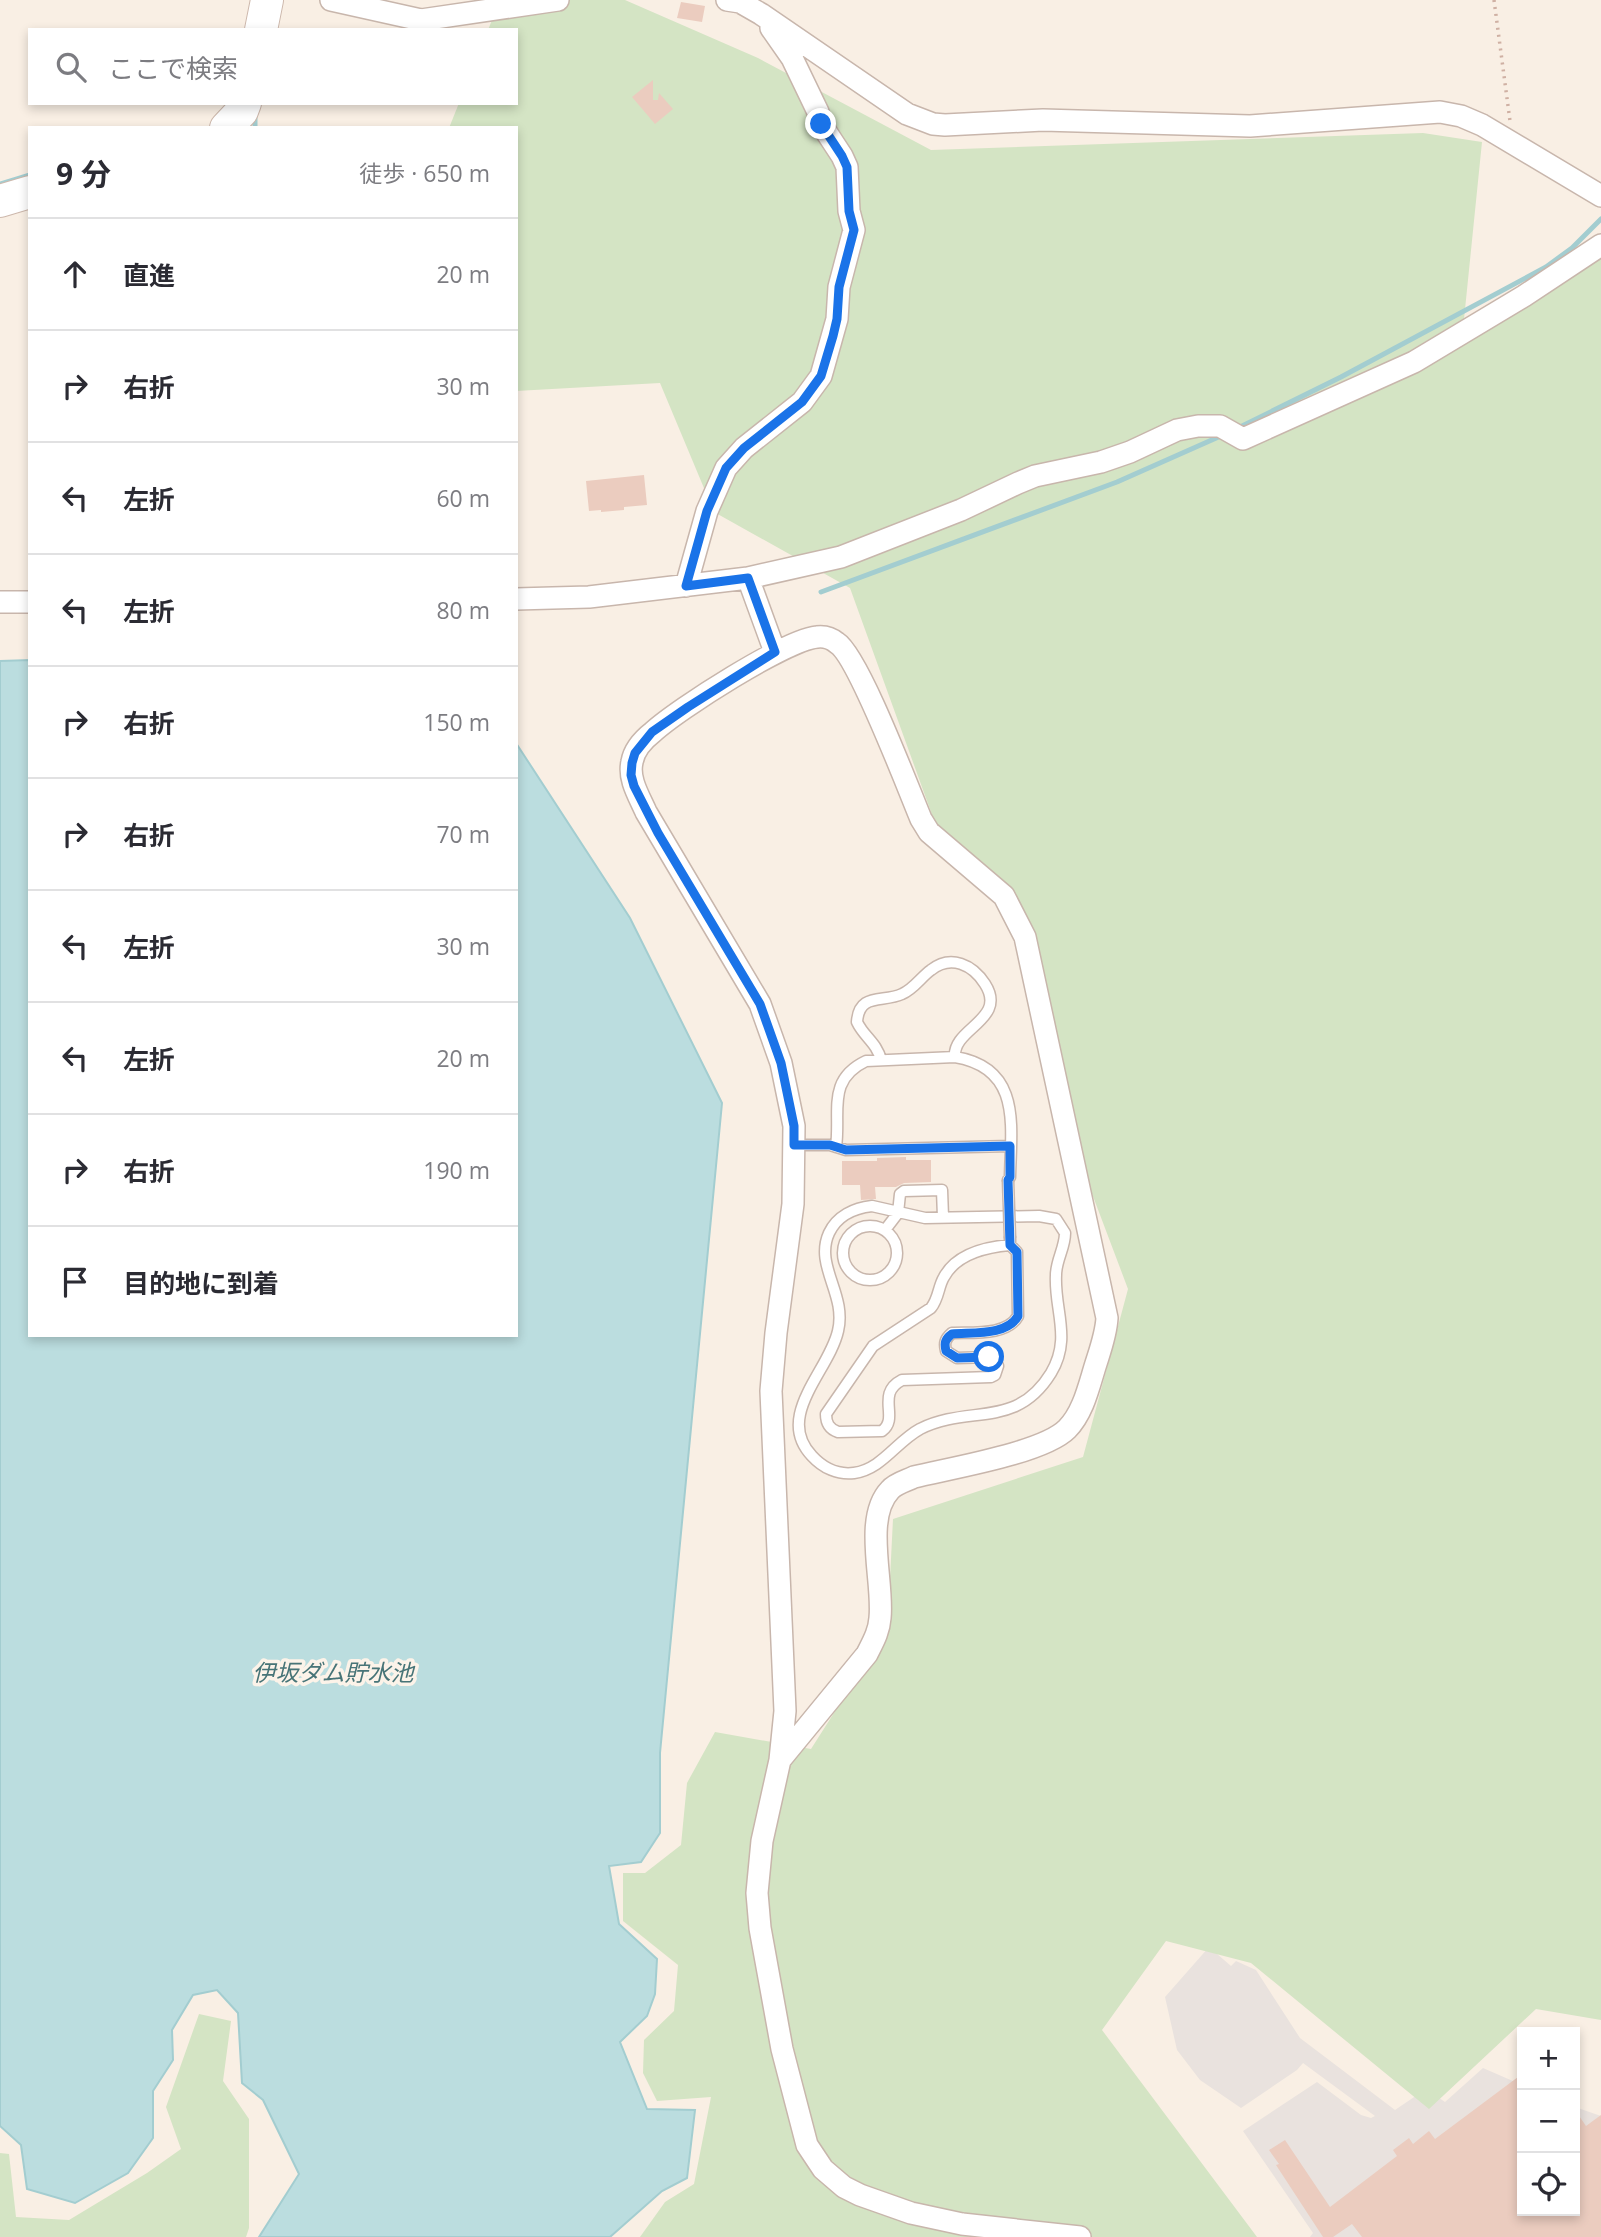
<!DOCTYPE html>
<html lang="ja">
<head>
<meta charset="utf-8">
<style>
	body { margin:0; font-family:"Open Sans","Noto Sans JP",sans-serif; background:#f2f2f3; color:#2b2b33 }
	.controls { position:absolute; right:21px; bottom:21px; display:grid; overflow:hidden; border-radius:0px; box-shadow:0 4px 10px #0003 }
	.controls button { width:63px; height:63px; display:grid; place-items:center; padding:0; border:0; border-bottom:2px solid #e1e1e2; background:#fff; color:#2b2b33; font:35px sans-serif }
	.stop { position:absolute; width:21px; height:21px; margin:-16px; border:5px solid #1a73e8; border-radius:50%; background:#fff }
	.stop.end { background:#1a73e8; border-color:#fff; box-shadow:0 2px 7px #0008 }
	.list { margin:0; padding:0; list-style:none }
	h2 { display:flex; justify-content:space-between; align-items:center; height:91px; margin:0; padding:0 28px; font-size:30px }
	h2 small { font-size:23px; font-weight:400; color:#7c7c81 }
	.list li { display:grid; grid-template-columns:46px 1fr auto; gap:21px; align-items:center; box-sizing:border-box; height:112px; padding:0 28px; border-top:2px solid #e1e1e2 }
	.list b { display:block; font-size:26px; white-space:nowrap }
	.list em { font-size:23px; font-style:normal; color:#7c7c81 }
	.icon { flex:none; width:38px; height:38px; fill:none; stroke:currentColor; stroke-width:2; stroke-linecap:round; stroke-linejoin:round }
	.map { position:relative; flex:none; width:1601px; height:2237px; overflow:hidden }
	.search { position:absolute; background:#fff; box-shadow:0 4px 10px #0003; left:28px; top:28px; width:490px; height:77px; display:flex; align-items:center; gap:18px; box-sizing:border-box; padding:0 24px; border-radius:0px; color:#7c7c81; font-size:26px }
	.panel { position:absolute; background:#fff; box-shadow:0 4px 10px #0003; left:28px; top:126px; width:490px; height:1211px; border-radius:0px }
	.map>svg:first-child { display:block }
</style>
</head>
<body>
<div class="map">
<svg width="1601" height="2237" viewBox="0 0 1601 2237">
	<rect width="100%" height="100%" fill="#f9efe4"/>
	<path fill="#e9e2de" d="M 1209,1947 L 1231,1966 L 1236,1961 L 1256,1970 L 1300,2038 L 1395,2110 L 1426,2089 L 1445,2102 L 1483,2068 L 1522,2085 L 1522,2211 L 1575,2211 L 1575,2107 L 1601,2116 L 1601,2237 L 1310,2237 L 1313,2233 L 1243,2131 L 1317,2082 L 1361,2115 L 1371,2118 L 1375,2116 L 1303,2063 L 1297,2070 L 1241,2108 L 1200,2080 L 1177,2050 L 1165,1997 Z"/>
	<path fill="#d4e4c4" d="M 500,0 L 625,0 L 758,58 L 931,150 L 1423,133 L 1482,142 L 1462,339 L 1601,258 L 1601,2020 L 1536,2009 L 1429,2109 L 1251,1963 L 1166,1941 L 1102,2030 L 1257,2237 L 640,2237 L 665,2202 L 694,2184 L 711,2097 L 657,2101 L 643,2073 L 644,2040 L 674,2011 L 678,1965 L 623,1921 L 623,1873 L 645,1873 L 681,1845 L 687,1783 L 715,1732 L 811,1749 L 881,1639 L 888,1618 L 893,1519 L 1083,1457 L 1128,1289 L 1091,1191 L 1040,954 L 1017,897 L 935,823 L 850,588 L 714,512 L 660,383 L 516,391 L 516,128 L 449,128 L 459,103 L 516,103 L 516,30 L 488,30 Z
		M 199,2014 L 231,2021 L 223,2081 L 249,2119 L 249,2228 L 246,2237 L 0,2237 L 0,2153 L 9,2154 L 16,2217 L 69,2220 L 147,2173 L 181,2149 L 166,2107 Z"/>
	<path fill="#bbdddf" stroke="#a3cdd0" stroke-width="2" d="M 30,660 L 30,1335 L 516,1335 L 516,743 L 630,918 L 722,1103 L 660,1753 L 660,1833 L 641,1862 L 609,1866 L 619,1924 L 657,1959 L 655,1994 L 647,2016 L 620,2042 L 647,2109 L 695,2110 L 687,2178 L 662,2191 L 610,2237 L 259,2237 L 299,2174 L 263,2100 L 242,2083 L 238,2013 L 217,1990 L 193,1995 L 172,2030 L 173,2060 L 153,2091 L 153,2138 L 128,2173 L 75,2203 L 27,2189 L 21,2145 L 0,2126 L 0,661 Z"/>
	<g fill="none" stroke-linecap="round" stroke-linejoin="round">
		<path stroke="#a3cdd0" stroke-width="5" d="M 255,128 L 255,113
			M 0,184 L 30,175
			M 1238,428 L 1341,377 L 1546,267 L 1572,248 L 1601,219
			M 821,592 L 1117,482 L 1223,435"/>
	</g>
	<path fill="#ebccbf" d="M 681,2 L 705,6 L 702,22 L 677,18 Z
		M 653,80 L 653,100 L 658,100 L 659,93 L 673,109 L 655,124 L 632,97 Z
		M 644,475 L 647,505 L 624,507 L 624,510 L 601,512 L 601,510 L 589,511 L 586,481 Z
		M 906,1157 L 906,1160 L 931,1160 L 931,1182 L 904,1183 L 896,1187 L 875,1187 L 876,1199 L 861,1200 L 860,1185 L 842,1185 L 842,1161 L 877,1161 L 877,1158 Z
		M 1522,2074 L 1522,2211 L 1575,2211 L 1575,2110 L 1586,2126 L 1601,2115 L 1601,2237 L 1362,2237 L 1352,2224 L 1333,2237 L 1323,2237 L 1276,2165 L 1279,2164 L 1269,2150 L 1285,2140 L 1330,2207 L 1397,2156 L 1393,2150 L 1409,2138 L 1413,2144 L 1429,2131 L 1435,2139 Z"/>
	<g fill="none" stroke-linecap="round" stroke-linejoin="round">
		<defs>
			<path id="lane" d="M 881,1060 C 877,1043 864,1037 857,1022 C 859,992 883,1003 902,994 C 914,989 921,977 931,970 C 951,954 973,965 985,984 C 1008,1020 952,1028 955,1057
				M 795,1145 L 830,1145 L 846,1150 L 1010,1146
				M 836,1147 C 841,1112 826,1080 866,1061 L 955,1057 C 1022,1068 1011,1126 1010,1177 L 1008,1180
				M 872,1206 L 925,1218 L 1039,1216 L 1056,1219 L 1065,1233 C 1065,1248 1056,1260 1056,1275 C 1054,1310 1072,1338 1051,1373 C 1016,1430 970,1404 920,1429 C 896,1442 882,1469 854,1473 C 838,1475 823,1468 812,1456 C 774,1416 829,1371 838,1331 C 847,1294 814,1266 829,1233 C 837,1216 854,1208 872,1206 Z
				M843 1253a27 27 0 1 1 54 0a27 27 0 1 1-54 0Z
				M 885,1230 L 898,1213 L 900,1194 L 904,1191 L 942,1190 L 943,1217
				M 1010,1238 L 1010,1245 L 1017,1252 L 1018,1316 C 1007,1336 972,1332 952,1333 C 945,1339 944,1343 946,1351 L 957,1358 L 989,1357 L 995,1360 L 998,1366 L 995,1375 L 991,1377 L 902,1380 C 875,1394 900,1418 882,1431 L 838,1432 C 829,1429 826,1423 826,1414 L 873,1346 L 931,1308 C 939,1298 938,1287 944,1277 C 957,1253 986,1247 1010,1245"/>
			<path id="street" d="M 331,0 L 421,20 L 558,0
				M 727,0 L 740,2 L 761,14 L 907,114 L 933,124 L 945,125 L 1043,120 L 1250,126 L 1440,112 L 1461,116 L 1482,125 L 1601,196
				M 748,578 L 841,557 L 961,510 L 1018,483 L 1035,476 L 1101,462 L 1130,452 L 1177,430 L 1198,426 L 1220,426 L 1243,439 L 1414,362 L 1524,296 L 1601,245
				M 686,586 L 707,511 L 726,468 L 744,448 L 802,402 L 821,376 L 837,319 L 839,287 L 854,230 L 849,211 L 847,167 L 842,156 L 821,124 L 818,112 L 792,58 L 771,28
				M 516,599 L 589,597 L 748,578 L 775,652
				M 0,602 L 30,602
				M 780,1760 L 867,1654 C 873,1642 879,1632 880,1618 C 884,1582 863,1518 890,1490 C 896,1483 906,1481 914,1477 C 951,1468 1043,1453 1067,1429 C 1082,1414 1088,1390 1094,1370 C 1099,1353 1106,1336 1107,1318 L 1025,937 L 1004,896 L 929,832 L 921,819 C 908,788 858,656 837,643 C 831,638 825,636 817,637 C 786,640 678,709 653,732 C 644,739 634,750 632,762 C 628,779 639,796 646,812 L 760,1004 L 781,1063 L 794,1126 L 793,1204 L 776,1333 L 771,1391 L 785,1711 L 780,1760 L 762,1841 L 757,1893 L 760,1928 L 782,2049 L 807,2145 L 823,2169 L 844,2187 L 860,2195 L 911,2213 L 962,2224 L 1080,2237"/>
			<path id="secondary" d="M 261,30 L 267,0
				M 226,128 L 242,111 L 245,103
				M 0,201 L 30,192"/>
		</defs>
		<use href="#lane" stroke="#c8b6ac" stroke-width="13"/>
		<use href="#street" stroke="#c8b6ac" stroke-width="24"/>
		<use href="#secondary" stroke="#cdb8ac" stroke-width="34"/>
		<path stroke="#cfb0a3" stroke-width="3.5" stroke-dasharray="2 5" stroke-linecap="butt" d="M 1494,0 L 1510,121"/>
		<use href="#lane" stroke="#fff" stroke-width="10"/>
		<use href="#street" stroke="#fff" stroke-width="21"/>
		<use href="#secondary" stroke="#fff" stroke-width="32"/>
		<defs>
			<path id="lane-bridge" d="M 1008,1180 L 1010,1238"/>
		</defs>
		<use href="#lane-bridge" stroke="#c8b6ac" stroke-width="13" stroke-linecap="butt"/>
		<use href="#lane-bridge" stroke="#fff" stroke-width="10"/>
	</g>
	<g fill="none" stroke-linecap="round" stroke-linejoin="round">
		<path stroke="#1a73e8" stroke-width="9" d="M 821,124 L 842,156 L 847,167 L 849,211 L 854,230 L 839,287 L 837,319 L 833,336 L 821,376 L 802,402 L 744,448 L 726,468 L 707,511 L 686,586 L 748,578 L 775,652 L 688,707 L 652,732 L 635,753 L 632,763 L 631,775 L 634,786 L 658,833 L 760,1004 L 781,1063 L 794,1126 L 794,1145 L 830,1145 L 846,1150 L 1010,1146 L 1010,1177 L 1008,1180 L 1010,1245 L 1017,1252 L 1018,1316 C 1007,1336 972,1332 952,1334 C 945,1339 944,1343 946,1351 L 957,1358 L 989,1357"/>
	</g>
	<g text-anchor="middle" stroke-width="7" stroke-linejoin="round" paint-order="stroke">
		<g font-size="23" font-style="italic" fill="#477477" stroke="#fcf3e9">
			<text x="333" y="1681">伊坂ダム貯水池</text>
		</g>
	</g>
</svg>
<div class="controls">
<button>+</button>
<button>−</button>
<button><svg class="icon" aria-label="locate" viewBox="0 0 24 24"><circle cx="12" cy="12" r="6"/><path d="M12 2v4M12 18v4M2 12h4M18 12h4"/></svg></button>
</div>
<div class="stop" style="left:989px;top:1357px"></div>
<div class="stop end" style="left:821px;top:124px"></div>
<div class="search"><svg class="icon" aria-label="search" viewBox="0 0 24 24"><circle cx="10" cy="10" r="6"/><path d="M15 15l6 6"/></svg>ここで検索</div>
<section class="panel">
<h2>9 分<small>徒歩 · 650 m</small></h2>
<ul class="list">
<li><svg class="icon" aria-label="ahead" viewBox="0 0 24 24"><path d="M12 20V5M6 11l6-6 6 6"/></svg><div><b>直進</b></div><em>20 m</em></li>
<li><svg class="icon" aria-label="right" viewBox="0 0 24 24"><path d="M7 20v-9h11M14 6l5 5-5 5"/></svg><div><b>右折</b></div><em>30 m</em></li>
<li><svg class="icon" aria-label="left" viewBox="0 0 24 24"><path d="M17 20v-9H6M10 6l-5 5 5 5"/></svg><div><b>左折</b></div><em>60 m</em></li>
<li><svg class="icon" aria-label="left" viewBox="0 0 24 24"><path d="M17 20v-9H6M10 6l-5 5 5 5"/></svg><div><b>左折</b></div><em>80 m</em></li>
<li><svg class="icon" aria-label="right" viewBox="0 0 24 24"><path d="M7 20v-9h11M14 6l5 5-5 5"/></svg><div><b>右折</b></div><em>150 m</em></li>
<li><svg class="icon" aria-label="right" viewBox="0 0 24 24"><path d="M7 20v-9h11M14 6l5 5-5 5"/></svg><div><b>右折</b></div><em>70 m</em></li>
<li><svg class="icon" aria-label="left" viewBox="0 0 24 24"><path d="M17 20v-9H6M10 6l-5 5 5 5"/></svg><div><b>左折</b></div><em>30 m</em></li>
<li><svg class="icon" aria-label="left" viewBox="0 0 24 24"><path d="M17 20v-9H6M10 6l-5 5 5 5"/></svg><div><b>左折</b></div><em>20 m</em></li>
<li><svg class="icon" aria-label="right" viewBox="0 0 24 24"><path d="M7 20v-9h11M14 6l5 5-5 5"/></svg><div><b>右折</b></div><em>190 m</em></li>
<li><svg class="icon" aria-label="arrive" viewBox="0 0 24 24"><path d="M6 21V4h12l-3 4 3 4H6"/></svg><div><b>目的地に到着</b></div></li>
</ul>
</section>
</div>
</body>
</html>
